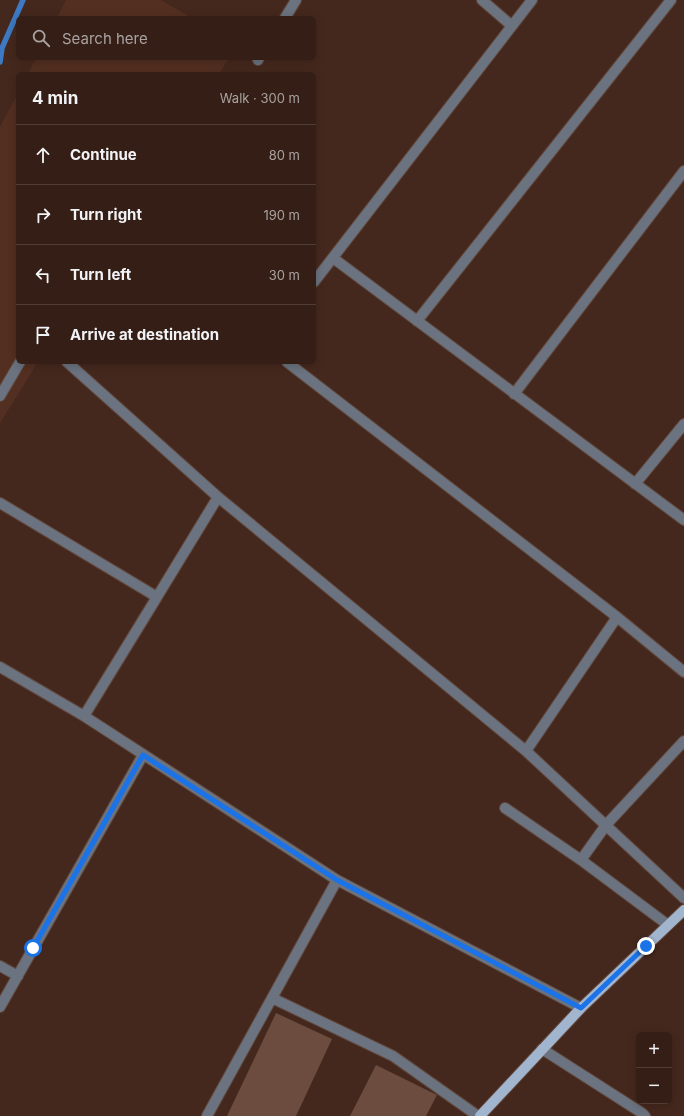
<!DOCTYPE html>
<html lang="en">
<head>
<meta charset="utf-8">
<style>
	body { margin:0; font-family:Inter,sans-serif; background:#3f2b23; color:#f1f3f6 }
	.controls { position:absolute; right:12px; bottom:12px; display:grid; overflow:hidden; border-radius:6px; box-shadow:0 2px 10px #0003 }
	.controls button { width:36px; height:36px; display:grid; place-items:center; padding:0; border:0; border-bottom:1px solid #4e3c35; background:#341e16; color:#f1f3f6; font:20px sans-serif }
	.stop { position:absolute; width:12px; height:12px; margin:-9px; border:3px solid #1a73e8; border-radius:50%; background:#fff }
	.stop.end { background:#1a73e8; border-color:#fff; box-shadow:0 1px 4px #0008 }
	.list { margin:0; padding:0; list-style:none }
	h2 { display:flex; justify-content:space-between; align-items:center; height:52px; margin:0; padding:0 16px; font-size:17px }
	h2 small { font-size:13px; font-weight:400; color:#a9a2a1 }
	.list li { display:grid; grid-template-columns:26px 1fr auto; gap:12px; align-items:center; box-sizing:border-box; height:60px; padding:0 16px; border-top:1px solid #4e3c35 }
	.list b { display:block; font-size:15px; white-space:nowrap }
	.list em { font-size:13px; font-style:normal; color:#a9a2a1 }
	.icon { flex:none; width:22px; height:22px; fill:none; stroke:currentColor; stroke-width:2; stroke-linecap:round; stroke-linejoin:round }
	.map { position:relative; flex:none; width:684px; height:1116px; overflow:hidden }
	.search { position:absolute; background:#341e16; box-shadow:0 2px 10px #0003; left:16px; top:16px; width:300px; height:44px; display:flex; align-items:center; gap:10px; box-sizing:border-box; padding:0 14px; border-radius:6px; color:#a9a2a1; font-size:15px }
	.panel { position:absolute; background:#341e16; box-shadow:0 2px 10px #0003; left:16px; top:72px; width:300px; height:292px; border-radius:6px }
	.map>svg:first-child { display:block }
</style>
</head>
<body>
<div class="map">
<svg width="684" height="1116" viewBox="0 0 684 1116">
	<rect width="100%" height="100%" fill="#45281d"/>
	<path fill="#532f21" d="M 66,0 L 161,0 L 192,18 L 57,18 Z
		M 36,58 L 229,58 L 219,74 L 28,74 Z
		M 18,93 L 18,362 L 38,362 L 0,423 L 0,127 Z"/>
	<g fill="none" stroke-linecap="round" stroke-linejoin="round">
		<path stroke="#3d7ac3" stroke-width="5.5" d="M 0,62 L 2,48 L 23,0"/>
	</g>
	<path fill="#6c4c3f" d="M 276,1013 L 332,1039 L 296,1116 L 227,1116 Z
		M 376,1065 L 437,1095 L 426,1116 L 350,1116 Z"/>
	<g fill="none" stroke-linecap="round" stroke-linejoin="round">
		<defs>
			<path id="minor" d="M 482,0 L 512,26
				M 285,18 L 296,0
				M 258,60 L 259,58
				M 333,258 L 684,520
				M 314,282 L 532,0
				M 417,321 L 671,0
				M 67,362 L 218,497 L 526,751 L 684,898
				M 287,362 L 617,617 L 526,751
				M 514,394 L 684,171
				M 0,396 L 20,362
				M 635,484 L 684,424
				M 0,503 L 157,597 L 218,497
				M 617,617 L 684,672
				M 0,667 L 84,716 L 157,597
				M 84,716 L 337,880 L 207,1116
				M 505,808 L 581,860 L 668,925
				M 581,860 L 606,825 L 684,741
				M 337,880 L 581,1008
				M 0,966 L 18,976
				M 272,998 L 393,1056 L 478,1116
				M 0,1007 L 143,755
				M 542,1049 L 642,1113 L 645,1116"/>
			<path id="major" d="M 480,1116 L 581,1008 L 684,910"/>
		</defs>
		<use href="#minor" stroke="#62473c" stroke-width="12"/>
		<use href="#major" stroke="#62473c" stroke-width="12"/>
		<use href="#minor" stroke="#6a737f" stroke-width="10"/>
		<use href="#major" stroke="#a2b5ce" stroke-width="10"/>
	</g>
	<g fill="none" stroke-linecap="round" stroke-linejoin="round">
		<path stroke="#1a73e8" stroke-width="5" d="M 33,948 L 143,755 L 337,880 L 581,1008 L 646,946"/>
	</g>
</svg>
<div class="controls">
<button>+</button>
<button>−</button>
</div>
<div class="stop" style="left:33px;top:948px"></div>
<div class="stop end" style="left:646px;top:946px"></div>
<div class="search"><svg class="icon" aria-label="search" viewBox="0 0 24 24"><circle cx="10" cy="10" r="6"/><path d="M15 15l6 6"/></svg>Search here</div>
<section class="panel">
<h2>4 min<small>Walk · 300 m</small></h2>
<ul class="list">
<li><svg class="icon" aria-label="ahead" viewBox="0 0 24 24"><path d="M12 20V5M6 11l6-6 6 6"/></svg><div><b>Continue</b></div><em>80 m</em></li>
<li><svg class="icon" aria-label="right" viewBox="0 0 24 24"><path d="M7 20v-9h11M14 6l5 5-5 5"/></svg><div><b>Turn right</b></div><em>190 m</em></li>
<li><svg class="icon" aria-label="left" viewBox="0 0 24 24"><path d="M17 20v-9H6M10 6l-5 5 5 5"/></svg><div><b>Turn left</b></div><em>30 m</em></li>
<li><svg class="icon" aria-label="arrive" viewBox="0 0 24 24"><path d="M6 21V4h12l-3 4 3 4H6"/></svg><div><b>Arrive at destination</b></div></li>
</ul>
</section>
</div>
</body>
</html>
